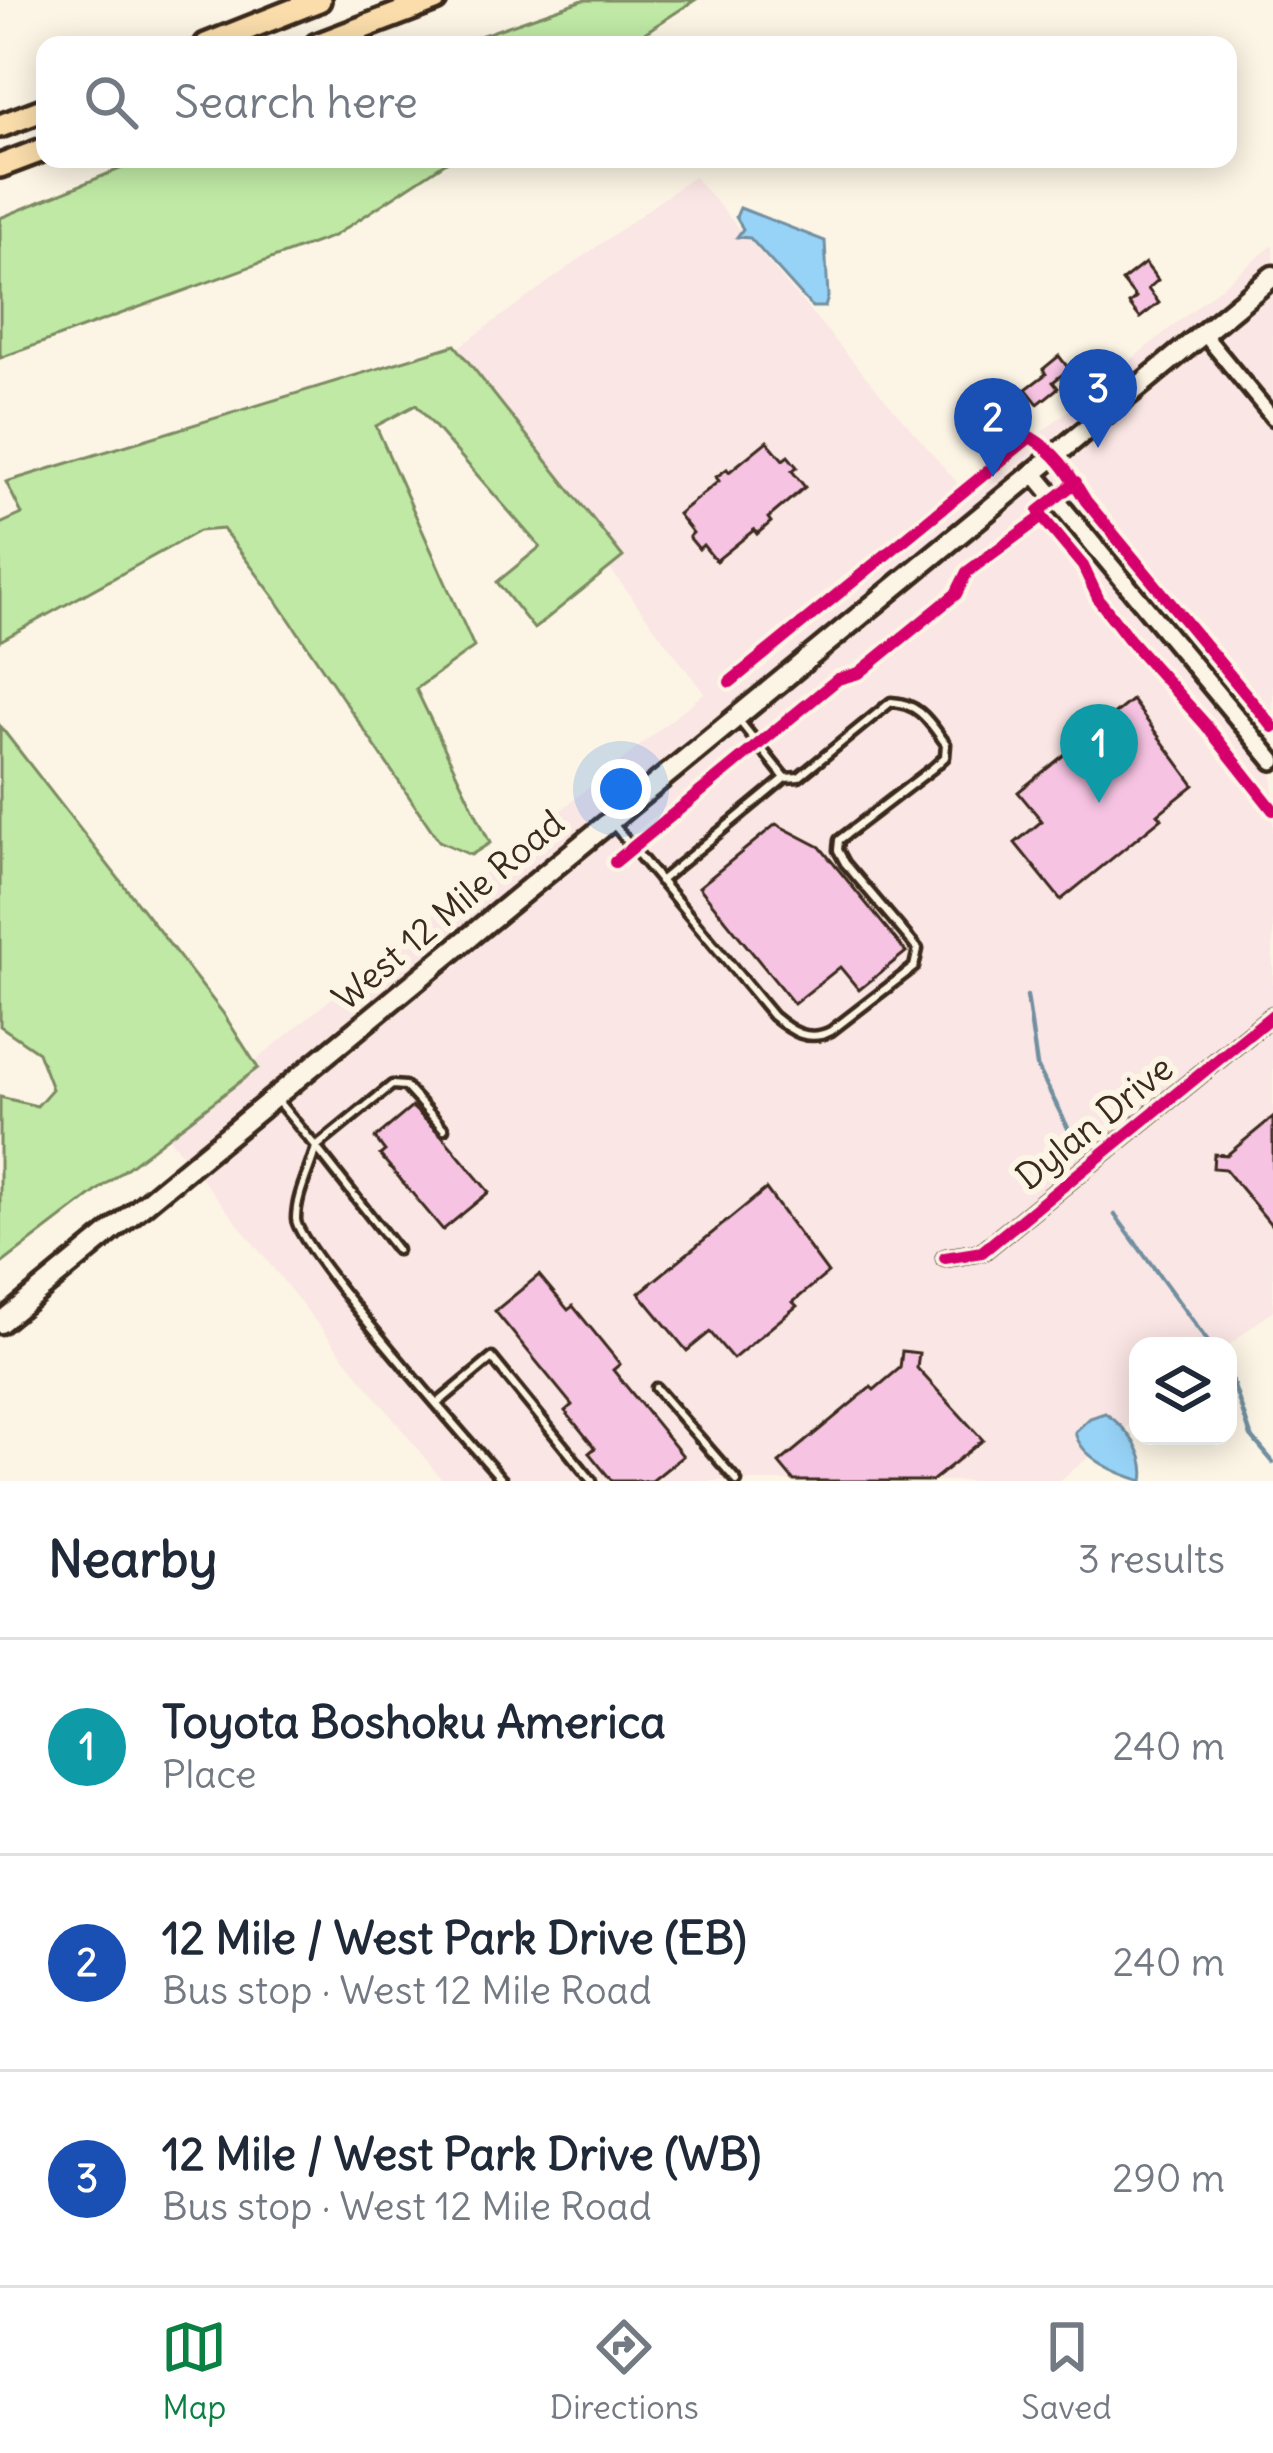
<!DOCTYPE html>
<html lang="en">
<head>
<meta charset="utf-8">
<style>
	body { margin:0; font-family:Delius,sans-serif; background:#f6f6f7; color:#1f2937 }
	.controls { position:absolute; right:36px; bottom:36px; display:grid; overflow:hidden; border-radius:24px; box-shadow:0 6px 30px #0003 }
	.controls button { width:108px; height:108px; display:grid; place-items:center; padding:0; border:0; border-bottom:3px solid #e0e1e3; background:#fff; color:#1f2937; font:60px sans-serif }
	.you { position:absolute; left:621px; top:789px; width:42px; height:42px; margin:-30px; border:9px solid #fff; border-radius:50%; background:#1a73e8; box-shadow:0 0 0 18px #1a73e833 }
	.badge { display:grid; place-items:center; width:78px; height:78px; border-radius:50%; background:#0b8043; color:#fff; font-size:39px; font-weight:700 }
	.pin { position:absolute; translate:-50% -99px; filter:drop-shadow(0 3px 6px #0008) }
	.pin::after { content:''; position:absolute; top:63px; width:42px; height:36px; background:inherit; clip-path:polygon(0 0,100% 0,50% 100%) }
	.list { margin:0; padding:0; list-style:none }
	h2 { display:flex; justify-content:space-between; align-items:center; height:156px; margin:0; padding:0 48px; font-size:51px }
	h2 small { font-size:39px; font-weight:400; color:#747a83 }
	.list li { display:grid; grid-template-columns:78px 1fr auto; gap:36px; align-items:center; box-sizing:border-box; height:216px; padding:0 48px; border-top:3px solid #e0e1e3 }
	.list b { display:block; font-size:45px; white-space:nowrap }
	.list p { margin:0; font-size:39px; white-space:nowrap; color:#747a83 }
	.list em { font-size:39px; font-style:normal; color:#747a83 }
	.icon { flex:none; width:66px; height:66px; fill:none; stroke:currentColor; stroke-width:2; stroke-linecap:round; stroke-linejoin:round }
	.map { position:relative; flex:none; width:1273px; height:1481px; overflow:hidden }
	.search { position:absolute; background:#fff; box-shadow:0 6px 30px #0003; left:36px; right:36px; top:36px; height:132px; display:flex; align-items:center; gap:30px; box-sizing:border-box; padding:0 42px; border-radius:24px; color:#747a83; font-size:45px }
	.sheet { height:804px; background:#fff }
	nav { display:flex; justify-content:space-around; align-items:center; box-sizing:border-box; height:168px; border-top:3px solid #e0e1e3; background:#fff; font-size:33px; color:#747a83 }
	nav a { display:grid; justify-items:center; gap:6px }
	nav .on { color:#0b8043 }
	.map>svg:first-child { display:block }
</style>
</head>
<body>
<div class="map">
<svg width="1273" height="1481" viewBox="0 0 1273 1481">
	<rect width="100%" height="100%" fill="#fcf5e5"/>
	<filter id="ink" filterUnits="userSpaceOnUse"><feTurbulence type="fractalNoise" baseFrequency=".00833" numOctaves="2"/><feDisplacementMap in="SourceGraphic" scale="24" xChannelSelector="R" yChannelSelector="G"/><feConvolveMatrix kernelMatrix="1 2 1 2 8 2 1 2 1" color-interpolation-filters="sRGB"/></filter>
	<g filter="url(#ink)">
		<path fill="#fae6e4" d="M 694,176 L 966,493 L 1273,245 L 1273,1310 L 1228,1346 L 1138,1346 L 1138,1418 L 1059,1481 L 443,1481 L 166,1134 L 704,693 L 448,355 Z"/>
		<path fill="#bfe9a5" stroke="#7d8a62" stroke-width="3" d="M 583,0 L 695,0 L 626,45 L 454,45 Z
			M 144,159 L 451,159 L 334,236 L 0,358 L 0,218 Z
			M 455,345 L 623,557 L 534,629 L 497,582 L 540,547 L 416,405 L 376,426 L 474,647 L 416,689 L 490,843 L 471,855 L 439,841 L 275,598 L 223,529 L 199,531 L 0,641 L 0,524 L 22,514 L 6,482 Z
			M 0,726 L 223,1013 L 258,1068 L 0,1265 L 0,1097 L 37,1106 L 52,1089 L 38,1052 L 0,1026 Z"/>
		<path fill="#97d3f7" stroke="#728fa0" stroke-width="3" d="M 740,208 L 825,241 L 828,297 L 825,307 L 812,307 L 750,238 L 737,237 L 743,229 L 736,217 Z
			M 1105,1413 C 1127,1428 1148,1454 1143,1481 C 1119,1474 1081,1459 1075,1432 L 1090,1418 Z"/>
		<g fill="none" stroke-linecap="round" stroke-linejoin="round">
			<path stroke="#728fa0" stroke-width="4.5" d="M 1027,996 L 1037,1066 L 1077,1146
				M 1115,1215 L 1211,1346
				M 1228,1369 L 1251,1436 L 1273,1462"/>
		</g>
		<path fill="#f6c3e2" stroke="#3b2a1e" stroke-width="3" d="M 1145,263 L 1158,280 L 1148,289 L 1159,303 L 1140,318 L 1129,304 L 1136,298 L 1122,281 Z
			M 1059,356 L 1069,369 L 1053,382 L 1058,388 L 1038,404 L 1026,389 L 1046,374 L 1043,369 Z
			M 767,441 L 783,460 L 788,456 L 797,467 L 792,471 L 805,487 L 768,518 L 771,522 L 757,534 L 754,530 L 716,561 L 703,545 L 699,549 L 689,537 L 693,533 L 678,514 L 719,481 L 716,477 L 727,469 L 729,472 Z
			M 1132,700 L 1194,785 L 1158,814 L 1162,818 L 1061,900 L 1015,843 L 1042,821 L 1018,792 Z
			M 776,824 L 820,847 L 906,952 L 859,990 L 840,967 L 794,1004 L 699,887 Z
			M 412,1107 L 442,1136 L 489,1192 L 443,1230 L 380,1155 L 385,1151 L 375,1138 Z
			M 1273,1117 L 1273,1227 L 1225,1169 L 1213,1168 L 1214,1154 L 1227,1155 Z
			M 766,1189 L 828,1273 L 793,1302 L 797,1306 L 733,1359 L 710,1332 L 687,1351 L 639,1293 Z
			M 539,1275 L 568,1310 L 573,1306 L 620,1364 L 613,1370 L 683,1456 L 652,1481 L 612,1481 L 589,1453 L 595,1448 L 565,1411 L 572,1405 L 495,1311 Z
			M 902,1351 L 919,1353 L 917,1368 L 983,1440 L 932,1481 L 794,1481 L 779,1463 L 871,1387 L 874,1390 L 900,1368 Z"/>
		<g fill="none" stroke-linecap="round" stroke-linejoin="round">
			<defs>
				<path id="service" d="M 614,825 L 773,1016 C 791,1031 808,1043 831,1031 L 914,967 L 918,949 L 845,863 L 838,850 L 839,840 L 933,768 L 945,757 L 946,744 C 930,723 920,703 891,702 L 799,777 L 785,778 L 737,718
					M 660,881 L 785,778
					M 276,1099 L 316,1147 C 310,1170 296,1195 296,1219 C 296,1247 473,1446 503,1481
					M 397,1250 L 316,1147 L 392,1085 L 405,1086 L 444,1129
					M 656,1388 L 737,1481
					M 438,1403 L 492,1358 L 592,1481"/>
				<path id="minor" d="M 1203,333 L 1273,418
					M 945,1258 L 982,1252 L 1273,1015"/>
				<path id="tertiary" d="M 1034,473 L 1273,761"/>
				<path id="secondary" d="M 0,1323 L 1273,276"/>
				<path id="motorway" d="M 206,45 L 319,0
					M 317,45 L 435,0
					M 0,126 L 45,109
					M 0,166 L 45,149"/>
			</defs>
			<use href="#service" stroke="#3b2a1e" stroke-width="15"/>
			<use href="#minor" stroke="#3b2a1e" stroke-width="21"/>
			<use href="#tertiary" stroke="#3b2a1e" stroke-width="24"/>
			<use href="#secondary" stroke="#3b2a1e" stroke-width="27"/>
			<use href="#motorway" stroke="#3b2a1e" stroke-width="30"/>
			<use href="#service" stroke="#fcf5e5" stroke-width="6"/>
			<use href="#minor" stroke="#fcf5e5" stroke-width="12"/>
			<use href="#tertiary" stroke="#fcf5e5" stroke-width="15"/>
			<use href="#secondary" stroke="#fcf5e5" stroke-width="18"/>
			<use href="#motorway" stroke="#faddab" stroke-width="21"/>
			<defs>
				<path id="cycleway" d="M 1076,482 L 1039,511 L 1042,517 L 1083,566 L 1099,600 L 1129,639 L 1205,724 L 1273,810
					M 730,682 L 1030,437 C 1058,453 1070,475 1086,501 L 1273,727
					M 615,862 L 838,679 L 859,673 L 956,594 L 967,572 L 1042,517
					M 945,1258 L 982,1252 L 1273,1015"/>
			</defs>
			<use href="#cycleway" stroke="#fcf5e5" stroke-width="20"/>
			<use href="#cycleway" stroke="#d6006c" stroke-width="12"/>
		</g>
	</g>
	<g text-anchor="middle" stroke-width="12" stroke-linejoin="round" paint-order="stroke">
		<g font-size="36" fill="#3b2a1e" stroke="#fcf5e5">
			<text transform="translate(448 910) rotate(-40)" y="13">West 12 Mile Road</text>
			<text transform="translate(1094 1122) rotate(-39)" y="13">Dylan Drive</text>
		</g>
	</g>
</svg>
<div class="controls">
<button><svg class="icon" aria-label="layers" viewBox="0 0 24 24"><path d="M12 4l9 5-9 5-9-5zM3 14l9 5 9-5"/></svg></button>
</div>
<div class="you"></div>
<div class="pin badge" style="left:1099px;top:803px;background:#0f9aa8">1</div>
<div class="pin badge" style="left:993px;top:477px;background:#1a4fb4">2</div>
<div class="pin badge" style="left:1098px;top:448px;background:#1a4fb4">3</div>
<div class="search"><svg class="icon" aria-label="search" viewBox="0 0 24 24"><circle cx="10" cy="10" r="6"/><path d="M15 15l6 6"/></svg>Search here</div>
</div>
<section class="sheet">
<h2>Nearby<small>3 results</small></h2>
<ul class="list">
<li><span class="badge" style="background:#0f9aa8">1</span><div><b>Toyota Boshoku America</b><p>Place</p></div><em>240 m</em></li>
<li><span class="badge" style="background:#1a4fb4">2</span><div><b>12 Mile / West Park Drive (EB)</b><p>Bus stop · West 12 Mile Road</p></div><em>240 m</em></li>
<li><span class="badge" style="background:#1a4fb4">3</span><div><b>12 Mile / West Park Drive (WB)</b><p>Bus stop · West 12 Mile Road</p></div><em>290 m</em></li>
</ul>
</section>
<nav>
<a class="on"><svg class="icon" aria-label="map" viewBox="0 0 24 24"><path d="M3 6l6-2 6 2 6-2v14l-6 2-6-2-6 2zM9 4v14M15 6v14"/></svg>Map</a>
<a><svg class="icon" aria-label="directions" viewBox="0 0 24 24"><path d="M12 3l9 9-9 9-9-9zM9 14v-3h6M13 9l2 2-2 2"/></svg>Directions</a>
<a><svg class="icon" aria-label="saved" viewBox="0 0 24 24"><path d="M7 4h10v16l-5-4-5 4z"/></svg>Saved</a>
</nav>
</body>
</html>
